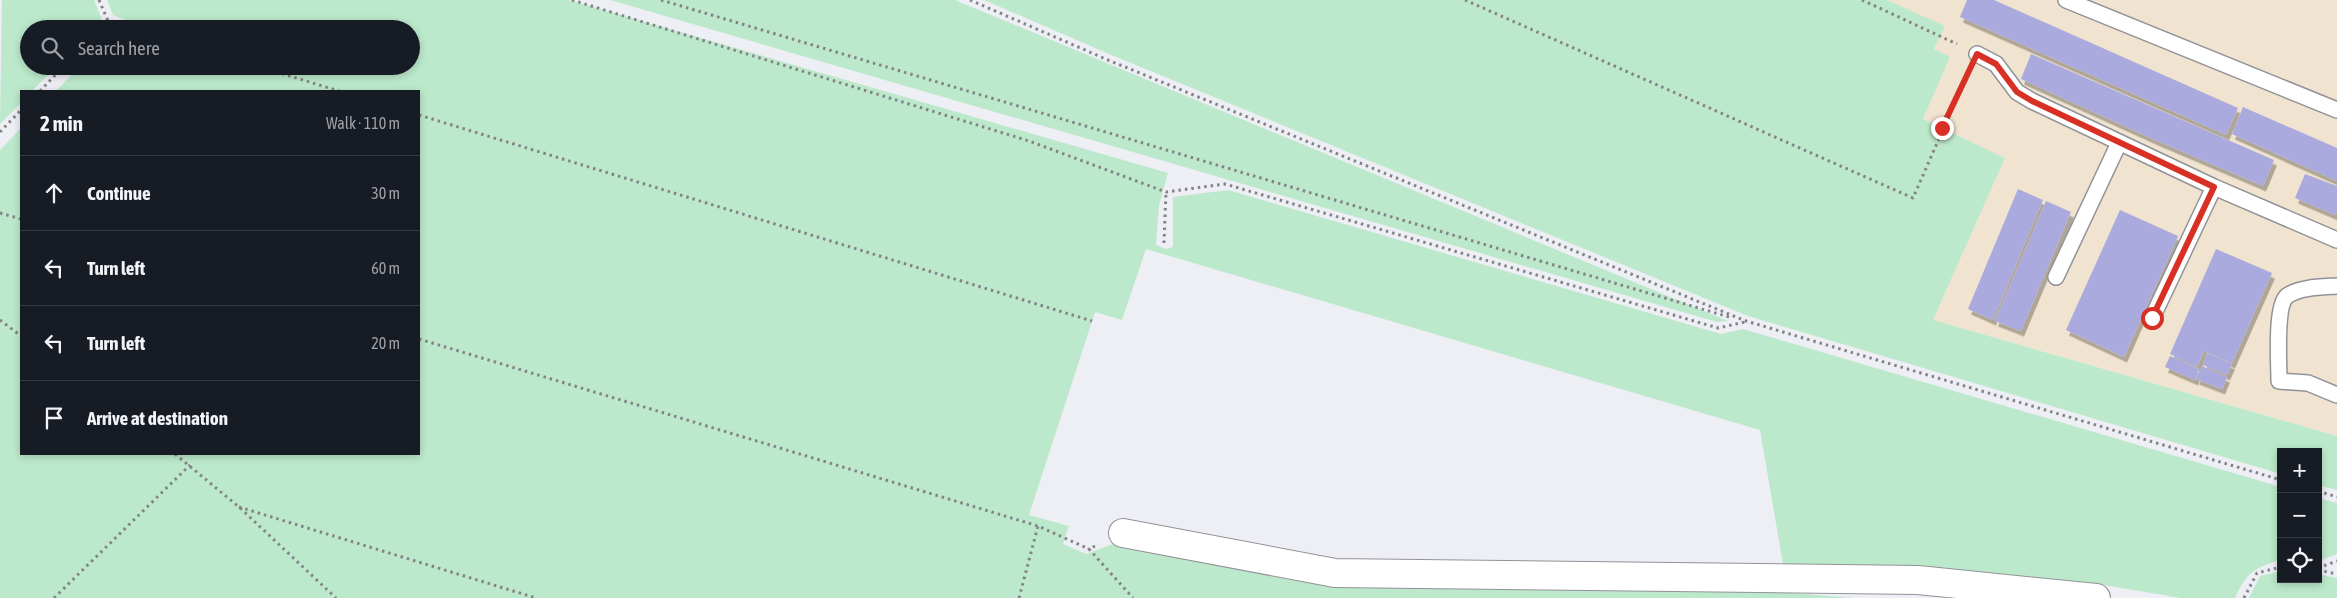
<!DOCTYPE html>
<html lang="en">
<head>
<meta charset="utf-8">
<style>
	body { margin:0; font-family:"Asap Condensed",sans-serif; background:#20242c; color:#f1f3f6 }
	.controls { position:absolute; right:15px; bottom:15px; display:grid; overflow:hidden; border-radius:0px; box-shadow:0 2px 8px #0003 }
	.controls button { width:45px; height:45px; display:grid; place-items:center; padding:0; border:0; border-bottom:1px solid #363941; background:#171b24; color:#f1f3f6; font:25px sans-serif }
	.stop { position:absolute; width:15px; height:15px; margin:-11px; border:4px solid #d93025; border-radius:50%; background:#fff }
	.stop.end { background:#d93025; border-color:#fff; box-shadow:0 1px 5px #0008 }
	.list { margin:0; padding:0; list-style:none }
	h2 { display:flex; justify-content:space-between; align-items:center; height:65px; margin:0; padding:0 20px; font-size:21px }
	h2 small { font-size:16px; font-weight:400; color:#9ea1a6 }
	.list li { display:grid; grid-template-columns:32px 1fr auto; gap:15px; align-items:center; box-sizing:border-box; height:75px; padding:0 20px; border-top:1px solid #363941 }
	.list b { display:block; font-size:19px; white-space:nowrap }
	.list em { font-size:16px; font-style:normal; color:#9ea1a6 }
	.icon { flex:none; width:28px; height:28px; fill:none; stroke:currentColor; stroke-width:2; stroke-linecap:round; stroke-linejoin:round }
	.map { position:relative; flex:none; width:2337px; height:598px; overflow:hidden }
	.search { position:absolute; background:#171b24; box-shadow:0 2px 8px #0003; left:20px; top:20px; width:400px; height:55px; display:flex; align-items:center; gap:12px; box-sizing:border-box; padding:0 18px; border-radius:28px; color:#9ea1a6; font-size:19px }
	.panel { position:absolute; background:#171b24; box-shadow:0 2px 8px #0003; left:20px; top:90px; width:400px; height:365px; border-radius:0px }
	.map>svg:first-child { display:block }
</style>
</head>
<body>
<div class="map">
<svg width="2337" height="598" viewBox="0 0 2337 598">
	<defs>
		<filter id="shadow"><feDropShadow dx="3" dy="5.5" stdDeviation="0" flood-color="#0004"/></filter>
	</defs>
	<rect width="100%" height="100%" fill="#eeeef5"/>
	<path fill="#f0e3cf" d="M 1887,0 L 2337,0 L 2337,436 L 1933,320 L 2005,158 L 1923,119 L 1950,57 L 1934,49 L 1945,26 Z"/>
	<path fill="#bce9cb" d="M 2,0 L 94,0 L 102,20 L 94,29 L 29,29 L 29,66 L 57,66 L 32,91 L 21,91 L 21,103 L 0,124 Z
		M 107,0 L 569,0 L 1168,173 L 1159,205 L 1156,245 L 1166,249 L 1173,247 L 1173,197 L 1228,190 L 1721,334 L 1743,329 L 2281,487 L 2281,560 C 2255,567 2246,573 2235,598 L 2181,598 L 2098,584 L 1784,570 L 1760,430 L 1146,249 L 1122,320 L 1095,312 L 1029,515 L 1069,526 L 1063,544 L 1086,554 L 1121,541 L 1342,584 L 1791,593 L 1854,598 L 0,598 L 0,150 L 21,128 L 21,454 L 419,454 L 419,91 L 56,91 L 80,66 L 411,66 L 411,29 L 116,29 L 125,20 L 113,15 Z
		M 610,0 L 955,0 L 1728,321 L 1717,322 Z
		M 984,0 L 1887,0 L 1945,26 L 1934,49 L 1950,57 L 1923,119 L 2005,158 L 1933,320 L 2337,436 L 2337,490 L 2318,485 L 2318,452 L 2281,452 L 2281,474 L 1748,316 L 1109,54 Z
		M 2318,498 L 2337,503 L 2337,554 L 2318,561 Z
		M 2281,571 L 2281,579 L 2318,579 L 2318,574 L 2337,578 L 2337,598 L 2249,598 L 2260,576 Z"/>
	<path fill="#abaade" filter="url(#shadow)" d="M 1967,0 L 1994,0 L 2238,108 L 2226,135 L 1960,17 Z
		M 2031,54 L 2274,160 L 2263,186 L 2155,140 L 2021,79 Z
		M 2243,107 L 2337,148 L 2337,181 L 2232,134 Z
		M 2305,174 L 2337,186 L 2337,210 L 2335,215 L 2295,198 Z
		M 2018,189 L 2043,200 L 1993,320 L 1968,309 Z
		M 2046,201 L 2071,212 L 2021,331 L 1995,321 Z
		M 2120,210 L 2178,236 L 2124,357 L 2066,330 Z
		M 2216,249 L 2272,273 L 2232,363 L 2204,351 L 2197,367 L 2170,354 Z
		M 2207,353 L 2232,364 L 2227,375 L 2203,365 Z
		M 2170,356 L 2199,369 L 2195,380 L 2165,367 Z
		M 2202,366 L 2227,377 L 2222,389 L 2196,379 Z"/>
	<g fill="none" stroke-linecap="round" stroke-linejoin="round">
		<defs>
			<path id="lane" d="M 2066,0 L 2337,110
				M 1977,54 L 1996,64 L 2017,92 L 2032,101 L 2214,187 L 2337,240
				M 2056,277 L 2119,143
				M 2337,286 C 2322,287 2299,287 2287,296 C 2275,306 2279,364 2279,381 L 2308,383 L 2337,395
				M 2152,318 L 2214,187"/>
			<path id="street" d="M 1123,533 L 1335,573 L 1918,580 L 2096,598"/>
		</defs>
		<use href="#lane" stroke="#929299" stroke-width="18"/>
		<use href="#street" stroke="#929299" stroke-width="30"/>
		<path stroke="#838388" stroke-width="3" stroke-dasharray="2.5 4" stroke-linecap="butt" d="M 99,0 L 108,21
			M 572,0 L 1029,141 L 1166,192 L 1225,184 L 1718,328 L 1745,322
			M 661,0 L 1729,317
			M 970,0 L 1108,60 L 1746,321 L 2281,480
			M 1465,0 L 1913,198 L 1967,75
			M 1862,0 L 1957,44
			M 108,21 L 134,29
			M 100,29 L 108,21
			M 257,66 L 339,91
			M 40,91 L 64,66
			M 419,115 L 1092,321
			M 0,132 L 21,110
			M 0,213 L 21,219
			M 1164,243 L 1166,192
			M 0,320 L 21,336
			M 419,339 L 1038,526 L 1089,549
			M 175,454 L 239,507 L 336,598
			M 2318,491 L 2337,497
			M 239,507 L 536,598
			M 1095,546 L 1089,549 L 1133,598
			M 2318,568 L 2337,561
			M 2318,570 L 2337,574
			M 54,598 L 190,465
			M 1019,598 L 1038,526
			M 2244,598 L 2257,573 L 2281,567"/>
		<use href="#lane" stroke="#fff" stroke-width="15"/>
		<use href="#street" stroke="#fff" stroke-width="28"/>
	</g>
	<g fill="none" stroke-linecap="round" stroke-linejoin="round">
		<path stroke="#d93025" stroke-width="6" d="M 1942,128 L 1977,54 L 1996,64 L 2017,92 L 2032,101 L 2214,187 L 2152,318"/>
	</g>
</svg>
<div class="controls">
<button>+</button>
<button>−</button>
<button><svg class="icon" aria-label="locate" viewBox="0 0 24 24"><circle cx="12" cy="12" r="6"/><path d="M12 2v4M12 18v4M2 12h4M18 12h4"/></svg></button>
</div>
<div class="stop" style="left:2152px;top:318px"></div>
<div class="stop end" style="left:1942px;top:128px"></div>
<div class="search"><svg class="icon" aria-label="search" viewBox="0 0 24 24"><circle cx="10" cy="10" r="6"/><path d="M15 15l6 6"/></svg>Search here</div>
<section class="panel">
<h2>2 min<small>Walk · 110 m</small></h2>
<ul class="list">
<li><svg class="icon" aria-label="ahead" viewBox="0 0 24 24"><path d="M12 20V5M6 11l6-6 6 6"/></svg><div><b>Continue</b></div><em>30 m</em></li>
<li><svg class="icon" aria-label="left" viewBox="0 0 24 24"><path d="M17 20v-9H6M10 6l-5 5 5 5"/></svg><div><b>Turn left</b></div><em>60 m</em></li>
<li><svg class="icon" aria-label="left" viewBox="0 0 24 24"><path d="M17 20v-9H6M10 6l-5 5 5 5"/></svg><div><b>Turn left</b></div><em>20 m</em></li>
<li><svg class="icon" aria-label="arrive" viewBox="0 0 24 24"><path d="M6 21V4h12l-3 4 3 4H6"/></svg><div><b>Arrive at destination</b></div></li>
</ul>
</section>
</div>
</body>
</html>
